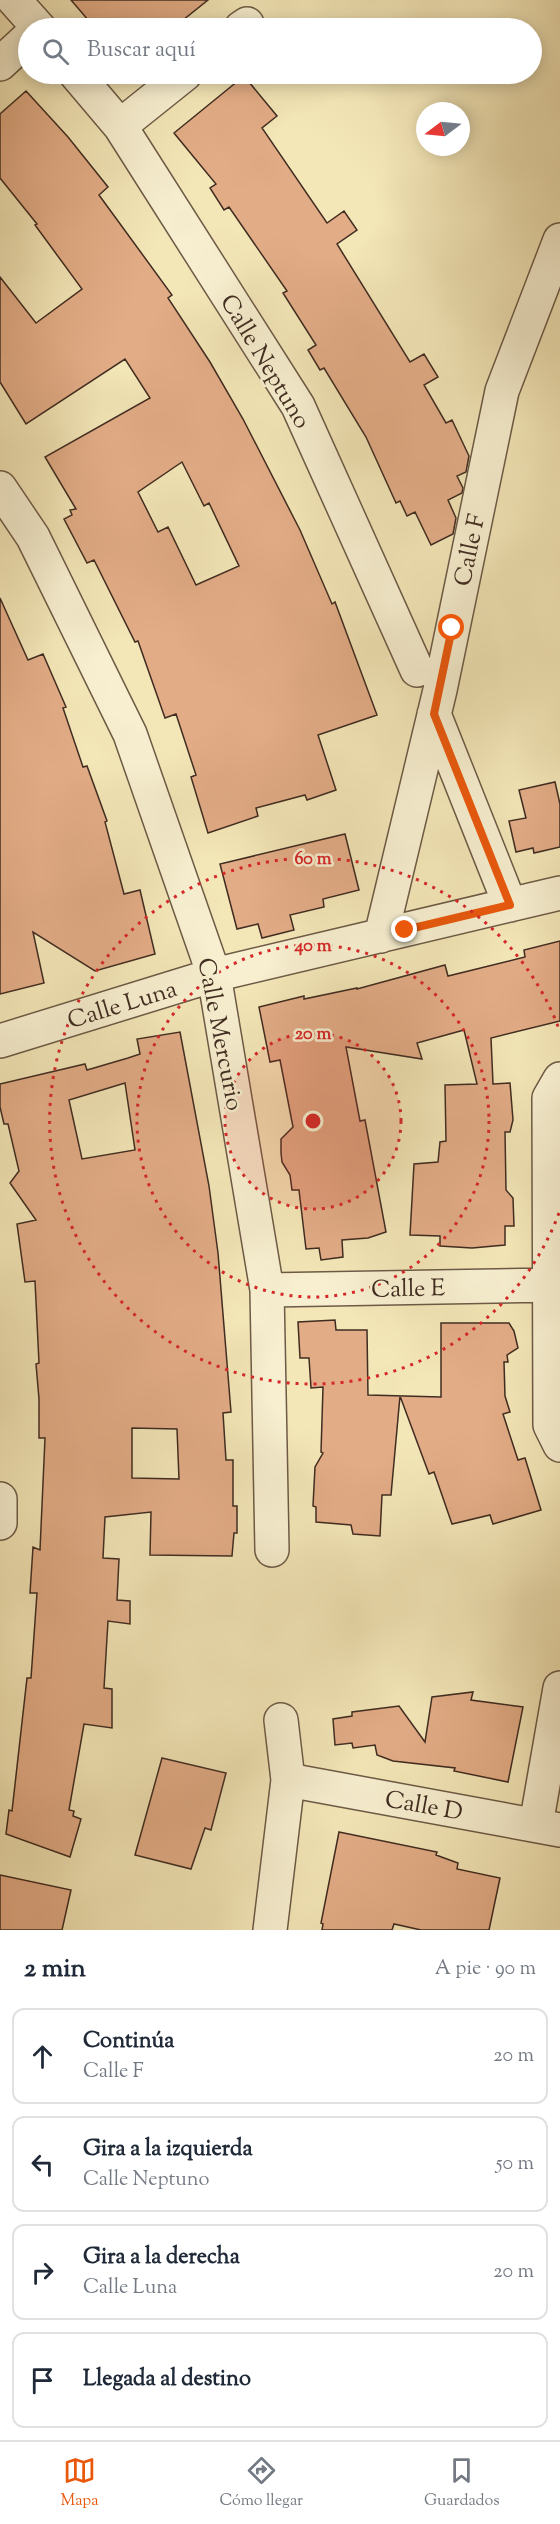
<!DOCTYPE html>
<html lang="es">
<head>
<meta charset="utf-8">
<style>
	body { margin:0; font-family:"Sorts Mill Goudy",serif; background:#f6f6f7; color:#1f2937 }
	.compass { position:absolute; left:416px; top:102px; width:54px; height:54px; border-radius:50%; background:#fff; box-shadow:0 3px 15px #0003; rotate:254deg }
	.stop { position:absolute; width:18px; height:18px; margin:-14px; border:4px solid #ea580c; border-radius:50%; background:#fff }
	.stop.end { background:#ea580c; border-color:#fff; box-shadow:0 2px 6px #0008 }
	.list { margin:0; padding:0; list-style:none }
	h2 { display:flex; justify-content:space-between; align-items:center; height:78px; margin:0; padding:0 24px; font-size:26px }
	h2 small { font-size:20px; font-weight:400; color:#747a83 }
	.list li { display:grid; grid-template-columns:39px 1fr auto; gap:18px; align-items:center; box-sizing:border-box; height:96px; margin:0 12px 12px; padding:0 12px; border:2px solid #e0e1e3; border-radius:12px }
	.list b { display:block; font-size:22px; white-space:nowrap }
	.list p { margin:0; font-size:20px; white-space:nowrap; color:#747a83 }
	.list em { font-size:20px; font-style:normal; color:#747a83 }
	.icon { flex:none; width:33px; height:33px; fill:none; stroke:currentColor; stroke-width:2; stroke-linecap:round; stroke-linejoin:round }
	.map { position:relative; flex:none; width:560px; height:1930px; overflow:hidden }
	.search { position:absolute; background:#fff; box-shadow:0 3px 15px #0003; left:18px; right:18px; top:18px; height:66px; display:flex; align-items:center; gap:15px; box-sizing:border-box; padding:0 21px; border-radius:33px; color:#747a83; font-size:22px }
	.sheet { height:510px; background:#fff }
	nav { display:flex; justify-content:space-around; align-items:center; box-sizing:border-box; height:84px; border-top:2px solid #e0e1e3; background:#fff; font-size:16px; color:#747a83 }
	nav a { display:grid; justify-items:center; gap:3px }
	nav .on { color:#ea580c }
	.map>svg:first-child { display:block }
</style>
</head>
<body>
<div class="map">
<svg width="560" height="1930" viewBox="0 0 560 1930">
	<rect width="100%" height="100%" fill="#f3e6b7"/>
	<filter id="stains"><feTurbulence type="fractalNoise" baseFrequency=".00333" numOctaves="4"/><feColorMatrix values="0 0 0 0 .2 0 0 0 0 .09 0 0 0 0 .02 0 0 0 .5 -.17"/></filter>
	<radialGradient id="worn" r=".72"><stop offset=".6" stop-color="#630" stop-opacity="0"/><stop offset="1" stop-color="#630" stop-opacity=".3"/></radialGradient>
	<path fill="#e2ac86" stroke="#402c21" stroke-width="1.5" fill-rule="evenodd" d="M 71,0 L 208,0 L 173,28 L 95,28 Z
		M 244,76 L 277,116 L 262,128 L 327,223 L 344,211 L 357,230 L 337,244 L 410,362 L 424,354 L 438,377 L 424,385 L 446,423 L 452,420 L 469,456 L 466,472 L 457,476 L 463,488 L 462,493 L 448,500 L 456,518 L 453,534 L 431,545 L 415,512 L 407,516 L 400,501 L 396,503 L 366,437 L 324,368 L 320,370 L 308,350 L 316,345 L 283,293 L 287,291 L 229,207 L 224,210 L 210,188 L 216,184 L 174,133 Z
		M 26,91 L 68,137 L 108,187 L 99,195 L 172,295 L 168,298 L 210,362 L 243,419 L 300,530 L 332,604 L 335,602 L 377,715 L 318,735 L 336,790 L 307,800 L 305,795 L 256,808 L 258,816 L 208,833 L 191,777 L 196,775 L 176,714 L 165,718 L 138,641 L 135,642 L 94,560 L 87,563 L 64,519 L 72,515 L 70,510 L 76,509 L 45,457 L 150,398 L 125,359 L 26,424 L 0,382 L 0,277 L 36,323 L 82,289 L 35,225 L 37,224 L 0,178 L 0,114 ZM 182,462 L 204,506 L 209,503 L 239,566 L 196,585 L 168,527 L 158,532 L 138,492 Z
		M 0,598 L 28,660 L 43,654 L 66,707 L 63,708 L 83,767 L 87,766 L 107,821 L 105,822 L 124,894 L 140,890 L 155,954 L 95,971 L 33,932 L 44,983 L 0,994 Z
		M 555,782 L 560,804 L 560,847 L 534,853 L 533,848 L 516,852 L 509,821 L 526,818 L 519,790 Z
		M 345,834 L 359,890 L 323,899 L 324,907 L 290,915 L 294,930 L 262,938 L 258,924 L 237,929 L 220,864 Z
		M 560,941 L 560,1021 L 491,1038 L 493,1084 L 510,1083 L 513,1120 L 510,1132 L 505,1132 L 506,1190 L 513,1198 L 514,1226 L 505,1226 L 505,1245 L 472,1248 L 440,1246 L 440,1236 L 410,1235 L 414,1164 L 438,1162 L 440,1142 L 446,1141 L 445,1085 L 477,1084 L 464,1030 L 417,1043 L 422,1059 L 346,1047 L 360,1121 L 365,1120 L 386,1232 L 368,1238 L 342,1240 L 343,1257 L 321,1260 L 319,1248 L 306,1249 L 299,1190 L 292,1190 L 290,1175 L 282,1162 L 281,1153 L 281,1139 L 293,1127 L 280,1060 L 270,1062 L 259,1007 L 304,996 L 304,999 L 357,988 L 357,989 L 445,965 L 448,976 L 525,957 L 524,950 Z
		M 180,1032 L 209,1186 L 218,1253 L 231,1412 L 223,1413 L 226,1460 L 233,1460 L 233,1506 L 237,1506 L 237,1533 L 234,1533 L 232,1556 L 150,1555 L 151,1512 L 105,1517 L 103,1558 L 119,1559 L 117,1600 L 130,1601 L 130,1624 L 108,1621 L 104,1688 L 112,1689 L 112,1728 L 84,1724 L 69,1810 L 74,1811 L 73,1816 L 81,1819 L 70,1857 L 6,1834 L 9,1810 L 12,1811 L 27,1678 L 31,1678 L 37,1593 L 30,1593 L 33,1547 L 40,1550 L 45,1438 L 39,1438 L 39,1399 L 36,1364 L 39,1363 L 35,1281 L 25,1282 L 17,1224 L 36,1220 L 10,1183 L 19,1171 L 8,1124 L 4,1124 L 0,1107 L 0,1084 L 85,1064 L 87,1070 L 128,1058 L 140,1054 L 137,1039 ZM 125,1083 L 135,1150 L 82,1159 L 69,1100 ZM 132,1428 L 177,1429 L 179,1479 L 132,1478 Z
		M 335,1320 L 336,1330 L 367,1330 L 368,1395 L 441,1397 L 441,1323 L 509,1323 L 514,1331 L 518,1348 L 507,1355 L 508,1362 L 504,1362 L 505,1396 L 510,1412 L 503,1414 L 518,1460 L 525,1458 L 541,1510 L 493,1524 L 490,1515 L 452,1524 L 434,1472 L 429,1474 L 400,1396 L 391,1495 L 382,1495 L 380,1536 L 353,1534 L 351,1525 L 316,1522 L 316,1507 L 313,1506 L 315,1467 L 323,1453 L 321,1452 L 323,1387 L 311,1388 L 309,1358 L 300,1358 L 298,1322 Z
		M 473,1692 L 471,1700 L 523,1707 L 508,1782 L 454,1771 L 455,1768 L 393,1761 L 377,1755 L 375,1745 L 353,1748 L 352,1743 L 335,1745 L 333,1719 L 352,1716 L 352,1712 L 399,1706 L 425,1742 L 432,1697 Z
		M 162,1758 L 226,1773 L 211,1830 L 205,1828 L 191,1869 L 135,1855 Z
		M 339,1832 L 437,1852 L 436,1855 L 458,1863 L 457,1869 L 500,1878 L 489,1930 L 421,1930 L 394,1924 L 392,1930 L 322,1930 L 323,1924 L 321,1923 Z
		M 0,1875 L 71,1890 L 62,1930 L 0,1930 Z"/>
	<g fill="none" stroke-linecap="round" stroke-linejoin="round">
		<defs>
			<path id="minor" d="M 14,0 L 39,28
				M 241,28 L 247,24
				M 0,64 L 28,38
				M 76,74 L 120,126 L 298,406 L 417,670
				M 120,126 L 185,74
				M 0,488 L 33,537 L 130,734 L 214,975 L 267,1290 L 272,1550
				M 434,714 L 510,905
				M 381,936 L 440,690 L 502,391 L 560,240
				M 0,1041 L 214,975 L 560,893
				M 560,1079 L 549,1098 L 550,1425 L 560,1445
				M 267,1290 L 549,1285
				M 0,1499 L 0,1523
				M 288,1780 L 560,1830
				M 536,1825 L 560,1688
				M 270,1930 L 288,1780 L 281,1720"/>
		</defs>
		<use href="#minor" stroke="#6d5a46" stroke-width="36"/>
		<use href="#minor" stroke="#f7efd0" stroke-width="33"/>
	</g>
	<g fill="none" stroke-linecap="round" stroke-linejoin="round">
		<path stroke="#ea580c" stroke-width="8" d="M 405,930 L 510,905 L 434,714 L 452,628"/>
	</g>
	<circle cx="313" cy="1121" r="88" fill="#d62828" fill-opacity=".12"/>
	<g fill="none" stroke="#d62828" stroke-width="3" stroke-dasharray="3 6">
		<circle cx="313" cy="1121" r="88"/>
		<circle cx="313" cy="1121" r="176"/>
		<path d="M559 1213A263 263 0 1 1 559 1029"/>
	</g>
	<g text-anchor="middle" stroke-width="5" stroke-linejoin="round" paint-order="stroke">
		<g font-size="24" fill="#402c21" stroke="#f7efd0">
			<text transform="translate(266 361) rotate(59)" y="8">Calle Neptuno</text>
			<text transform="translate(469 550) rotate(-78)" y="8">Calle F</text>
			<text transform="translate(122 1004) rotate(-17)" y="8">Calle Luna</text>
			<text transform="translate(221 1034) rotate(79)" y="8">Calle Mercurio</text>
			<text transform="translate(408 1288) rotate(-1)" y="8">Calle E</text>
			<text transform="translate(424 1805) rotate(10)" y="8">Calle D</text>
		</g>
	</g>
	<circle cx="313" cy="1121" r="9" fill="#d62828" stroke="#f7efd0" stroke-width="3"/>
	<g font-size="18" text-anchor="middle" font-weight="bold" fill="#d62828" stroke="#f7efd0" stroke-width="5" stroke-linejoin="round" paint-order="stroke">
		<text x="313" y="864">60 m</text>
		<text x="313" y="951">40 m</text>
		<text x="313" y="1039">20 m</text>
	</g>
	<rect width="100%" height="100%" filter="url(#stains)"/>
	<rect width="100%" height="100%" fill="url(#worn)"/>
</svg>
<svg class="compass" viewBox="-18 -18 36 36"><path d="M0-13l5 13h-10z" fill="#e53935"/><path d="M0 13l5-13h-10z" fill="#747a83"/></svg>
<div class="stop" style="left:452px;top:628px"></div>
<div class="stop end" style="left:405px;top:930px"></div>
<div class="search"><svg class="icon" aria-label="search" viewBox="0 0 24 24"><circle cx="10" cy="10" r="6"/><path d="M15 15l6 6"/></svg>Buscar aquí</div>
</div>
<section class="sheet">
<h2>2 min<small>A pie · 90 m</small></h2>
<ul class="list">
<li><svg class="icon" aria-label="ahead" viewBox="0 0 24 24"><path d="M12 20V5M6 11l6-6 6 6"/></svg><div><b>Continúa</b><p>Calle F</p></div><em>20 m</em></li>
<li><svg class="icon" aria-label="left" viewBox="0 0 24 24"><path d="M17 20v-9H6M10 6l-5 5 5 5"/></svg><div><b>Gira a la izquierda</b><p>Calle Neptuno</p></div><em>50 m</em></li>
<li><svg class="icon" aria-label="right" viewBox="0 0 24 24"><path d="M7 20v-9h11M14 6l5 5-5 5"/></svg><div><b>Gira a la derecha</b><p>Calle Luna</p></div><em>20 m</em></li>
<li><svg class="icon" aria-label="arrive" viewBox="0 0 24 24"><path d="M6 21V4h12l-3 4 3 4H6"/></svg><div><b>Llegada al destino</b></div></li>
</ul>
</section>
<nav>
<a class="on"><svg class="icon" aria-label="map" viewBox="0 0 24 24"><path d="M3 6l6-2 6 2 6-2v14l-6 2-6-2-6 2zM9 4v14M15 6v14"/></svg>Mapa</a>
<a><svg class="icon" aria-label="directions" viewBox="0 0 24 24"><path d="M12 3l9 9-9 9-9-9zM9 14v-3h6M13 9l2 2-2 2"/></svg>Cómo llegar</a>
<a><svg class="icon" aria-label="saved" viewBox="0 0 24 24"><path d="M7 4h10v16l-5-4-5 4z"/></svg>Guardados</a>
</nav>
</body>
</html>
